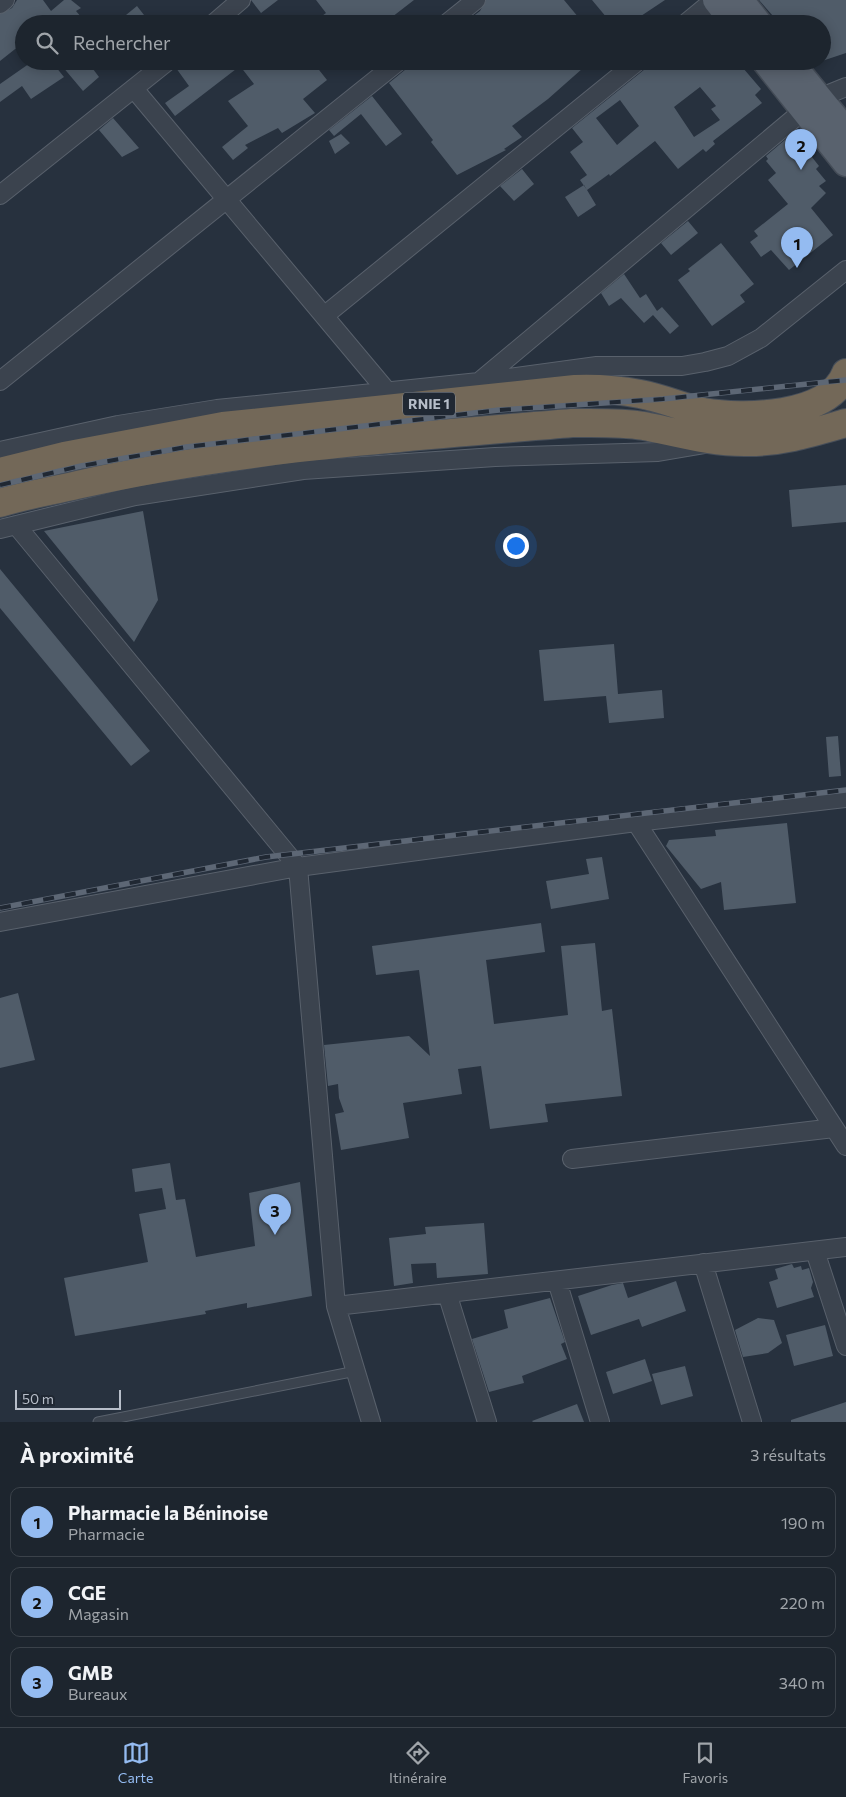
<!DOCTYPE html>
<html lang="fr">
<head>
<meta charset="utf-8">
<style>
	body { margin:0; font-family:Commissioner,sans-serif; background:#252d36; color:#f1f3f6 }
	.scale { position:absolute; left:15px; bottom:12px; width:106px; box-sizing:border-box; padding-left:5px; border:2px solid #b7bec9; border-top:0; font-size:14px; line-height:18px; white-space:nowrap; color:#b7bec9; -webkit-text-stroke:4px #202833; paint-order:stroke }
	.you { position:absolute; left:515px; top:545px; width:18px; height:18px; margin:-12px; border:4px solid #fff; border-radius:50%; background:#1a73e8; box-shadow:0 0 0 8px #1a73e833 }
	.badge { display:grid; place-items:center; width:32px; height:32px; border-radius:50%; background:#94bbf1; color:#111; font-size:16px; font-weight:700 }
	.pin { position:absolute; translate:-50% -41px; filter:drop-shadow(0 1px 2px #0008) }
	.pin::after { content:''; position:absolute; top:26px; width:18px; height:15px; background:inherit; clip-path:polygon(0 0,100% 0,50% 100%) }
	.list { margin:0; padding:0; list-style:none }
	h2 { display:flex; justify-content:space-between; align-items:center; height:65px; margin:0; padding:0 20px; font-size:21px }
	h2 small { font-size:16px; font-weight:400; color:#a0a5aa }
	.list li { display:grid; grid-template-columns:32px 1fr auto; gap:15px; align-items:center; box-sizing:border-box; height:70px; margin:0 10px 10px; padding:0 10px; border:1px solid #3b424a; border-radius:10px }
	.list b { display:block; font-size:19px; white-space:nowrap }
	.list p { margin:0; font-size:16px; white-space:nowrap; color:#a0a5aa }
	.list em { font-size:16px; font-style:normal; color:#a0a5aa }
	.icon { flex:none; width:28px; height:28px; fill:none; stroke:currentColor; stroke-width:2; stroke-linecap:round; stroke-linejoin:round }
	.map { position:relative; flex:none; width:846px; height:1422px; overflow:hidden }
	.search { position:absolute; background:#1d252e; box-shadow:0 2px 12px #0003; left:15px; right:15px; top:15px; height:55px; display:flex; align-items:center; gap:12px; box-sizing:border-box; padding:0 18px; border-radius:28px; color:#a0a5aa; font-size:19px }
	.sheet { height:305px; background:#1d252e }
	nav { display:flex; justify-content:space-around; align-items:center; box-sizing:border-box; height:70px; border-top:1px solid #3b424a; background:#1d252e; font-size:14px; color:#a0a5aa }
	nav a { display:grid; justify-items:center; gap:2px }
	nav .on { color:#94bbf1 }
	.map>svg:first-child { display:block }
</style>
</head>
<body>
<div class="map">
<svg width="846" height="1422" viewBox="0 0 846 1422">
	<rect width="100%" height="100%" fill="#27313e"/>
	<path fill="#505c69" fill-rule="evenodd" d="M 17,0 L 43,0 L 51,11 L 64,0 L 71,0 L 81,8 L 76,11 L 87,24 L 24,24 L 24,42 L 0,61 L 0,14 L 12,8 Z
		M 251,0 L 278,0 L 261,13 Z
		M 316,0 L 414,0 L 383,24 L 311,24 L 326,13 Z
		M 486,0 L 564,0 L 584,24 L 463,24 L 480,11 Z
		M 592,0 L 665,0 L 629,24 L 612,24 Z
		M 759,0 L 846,0 L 846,53 L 822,61 L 822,24 L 780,24 Z
		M 137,6 L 151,24 L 115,24 Z
		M 33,61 L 51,61 L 64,77 L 31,99 L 22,86 L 0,102 L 0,84 Z
		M 68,61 L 87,61 L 99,77 L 83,91 L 62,66 Z
		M 183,61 L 312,61 L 327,80 L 303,99 L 315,113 L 282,133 L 278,128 L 245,145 L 248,148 L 233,160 L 222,147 L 248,126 L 228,101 L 254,84 L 240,66 L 175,116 L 165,103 L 189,86 L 176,68 Z
		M 409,61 L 591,61 L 548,99 L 512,126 L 522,137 L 504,149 L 506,150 L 457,175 L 431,142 L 433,140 L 389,83 L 406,69 Z
		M 648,61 L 737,61 L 761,89 L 755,95 L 762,103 L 713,141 L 715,144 L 706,152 L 703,149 L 678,169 L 655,141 L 610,176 L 609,174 L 587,190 L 580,180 L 587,175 L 570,152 L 583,142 L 572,128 L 645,69 ZM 700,87 L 716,106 L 711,109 L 720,120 L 694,137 L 674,107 ZM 620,100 L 639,126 L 617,145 L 596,118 Z
		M 372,96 L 402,134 L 386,146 L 361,114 L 334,136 L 329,130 Z
		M 113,118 L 139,148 L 122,157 L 99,130 Z
		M 793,133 L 819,166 L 816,169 L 826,181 L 819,186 L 826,193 L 811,208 L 833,235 L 789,270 L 771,250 L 761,257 L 750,242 L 758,236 L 754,231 L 788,204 L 768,180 L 776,173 L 766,161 L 768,159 L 766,156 Z
		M 341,134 L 350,143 L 335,154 L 329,141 Z
		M 522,169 L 534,184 L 514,201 L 500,186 Z
		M 584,185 L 596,205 L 578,217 L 565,197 Z
		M 688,221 L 698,233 L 671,255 L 661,243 Z
		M 721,243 L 754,284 L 740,295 L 745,302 L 712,326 L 678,280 L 690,271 L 688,269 Z
		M 624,274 L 640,298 L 646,294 L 657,311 L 662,307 L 679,326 L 670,334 L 653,315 L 644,323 L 621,298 L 609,306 L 601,293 Z
		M 846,485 L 846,522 L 792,527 L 789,490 Z
		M 143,511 L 158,600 L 134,642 L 44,531 Z
		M 0,569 L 150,751 L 131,766 L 0,608 Z
		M 614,644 L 618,694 L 662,690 L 664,718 L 609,723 L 606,696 L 544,701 L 539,650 Z
		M 838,736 L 841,776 L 829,777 L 826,737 Z
		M 787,823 L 796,903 L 724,910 L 721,882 L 701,889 L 666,846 L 669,840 L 716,836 L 715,830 Z
		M 602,857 L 609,899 L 551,909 L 546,881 L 589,874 L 586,859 Z
		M 541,923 L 545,952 L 486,960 L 494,1024 L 568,1015 L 561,946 L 595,943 L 602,1011 L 612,1009 L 622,1096 L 545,1104 L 548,1122 L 490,1129 L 481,1066 L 458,1069 L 462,1094 L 403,1103 L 409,1138 L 341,1150 L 335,1114 L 344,1112 L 339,1098 L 338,1084 L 328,1086 L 324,1045 L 409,1036 L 430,1056 L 419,970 L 376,975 L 372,946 Z
		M 18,993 L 35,1060 L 0,1068 L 0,998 Z
		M 170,1163 L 176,1200 L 185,1199 L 196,1257 L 255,1246 L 249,1193 L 300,1182 L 312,1296 L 247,1308 L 247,1303 L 205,1311 L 206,1314 L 75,1336 L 64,1278 L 148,1262 L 139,1214 L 166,1209 L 162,1188 L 135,1192 L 132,1169 Z
		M 484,1223 L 488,1274 L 437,1278 L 436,1263 L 411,1264 L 413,1283 L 394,1286 L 389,1238 L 426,1234 L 425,1227 Z
		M 792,1264 L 794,1268 L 801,1266 L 802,1270 L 809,1268 L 813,1282 L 811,1288 L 814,1297 L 777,1308 L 769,1282 L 778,1279 L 775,1269 Z
		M 676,1281 L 686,1311 L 642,1327 L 639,1319 L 591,1335 L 578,1296 L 612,1285 L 623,1283 L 628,1298 Z
		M 550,1298 L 565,1342 L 561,1344 L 567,1359 L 522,1376 L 524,1383 L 489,1392 L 472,1339 L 508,1328 L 504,1310 Z
		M 758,1318 L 774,1320 L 782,1343 L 768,1353 L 743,1357 L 735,1330 Z
		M 825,1325 L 833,1356 L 794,1366 L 786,1335 Z
		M 645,1359 L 652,1381 L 613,1394 L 606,1372 Z
		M 685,1366 L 693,1396 L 661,1405 L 652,1374 Z
		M 846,1402 L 846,1422 L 791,1422 L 791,1420 Z
		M 577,1404 L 584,1422 L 533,1422 L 532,1421 Z"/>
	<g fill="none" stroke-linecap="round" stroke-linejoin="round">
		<defs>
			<path id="lane" d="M 98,1422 L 356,1371"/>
			<path id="street" d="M 0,4 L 5,0
				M 213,24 L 241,0
				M 446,24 L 476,0
				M 685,24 L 714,0
				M 135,90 L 386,390
				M 819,98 L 846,87
				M 0,195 L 168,61
				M 324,316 L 638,61
				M 0,381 L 399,61
				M 479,382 L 804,110
				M 0,451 L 118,425 L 217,409 L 479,382 L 597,366 L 682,366 L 705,362 L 728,356 L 761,338 L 846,270
				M 16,525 L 298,867 L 336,1306 L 371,1422
				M 0,529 L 135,496 L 303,470 L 495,457 L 658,452 L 705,444
				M 636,822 L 846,1146
				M 0,922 L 298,867 L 636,822 L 846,798
				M 572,1159 L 834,1128
				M 815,1251 L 846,1346
				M 703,1263 L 752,1422
				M 557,1281 L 600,1422
				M 447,1293 L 487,1422
				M 336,1306 L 846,1247"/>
			<path id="primary" d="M 716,0 L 735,24
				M 740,0 L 759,24
				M 765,61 L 846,163
				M 789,61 L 846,131"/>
			<path id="highway" d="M 0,472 L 64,456 L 223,426 L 575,389 C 597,388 619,390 640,394 C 662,398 682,407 703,412 C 743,419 829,418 846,373
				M 0,503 C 25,495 52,491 77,485 C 239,448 407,437 572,423 C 596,423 620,422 644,426 C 679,433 713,443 749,442 C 783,442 814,432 846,423"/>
		</defs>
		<use href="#lane" stroke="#59616c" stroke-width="11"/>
		<use href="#street" stroke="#59616c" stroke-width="20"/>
		<use href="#primary" stroke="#444c57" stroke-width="29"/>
		<use href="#highway" stroke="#464e59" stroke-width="30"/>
		<use href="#lane" stroke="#3b434e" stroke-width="9"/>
		<use href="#street" stroke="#3b434e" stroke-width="18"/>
		<use href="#primary" stroke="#59626e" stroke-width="26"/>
		<use href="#highway" stroke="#736858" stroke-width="28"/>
		<defs>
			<path id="rail" d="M 0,485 L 81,466 L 186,447 L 499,410 L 663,399 L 846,380
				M 0,908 L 266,857 L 846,790"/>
		</defs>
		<use href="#rail" stroke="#5d6775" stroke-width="5.5"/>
		<use href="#rail" stroke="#202833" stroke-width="4" stroke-dasharray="11" stroke-linecap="butt"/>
	</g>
	<g text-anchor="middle" stroke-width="5" stroke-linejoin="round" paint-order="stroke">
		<rect fill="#202833" stroke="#8a919c" stroke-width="1" x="403" y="392.5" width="52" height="23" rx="4"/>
		<g font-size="14" font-weight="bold" fill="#b7bec9">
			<text x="429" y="409">RNIE 1</text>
		</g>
	</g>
</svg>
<div class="scale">50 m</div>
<div class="you"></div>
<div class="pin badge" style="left:797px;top:268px">1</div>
<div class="pin badge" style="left:801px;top:170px">2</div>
<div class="pin badge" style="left:275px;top:1235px">3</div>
<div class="search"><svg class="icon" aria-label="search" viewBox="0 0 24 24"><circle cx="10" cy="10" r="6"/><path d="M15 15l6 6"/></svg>Rechercher</div>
</div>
<section class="sheet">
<h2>À proximité<small>3 résultats</small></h2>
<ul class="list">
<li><span class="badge">1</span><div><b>Pharmacie la Béninoise</b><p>Pharmacie</p></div><em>190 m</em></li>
<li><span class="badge">2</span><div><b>CGE</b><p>Magasin</p></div><em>220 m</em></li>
<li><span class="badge">3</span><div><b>GMB</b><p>Bureaux</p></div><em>340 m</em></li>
</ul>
</section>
<nav>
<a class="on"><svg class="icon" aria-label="map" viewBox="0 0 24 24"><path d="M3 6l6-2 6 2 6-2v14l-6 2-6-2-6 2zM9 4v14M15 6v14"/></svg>Carte</a>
<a><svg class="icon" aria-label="directions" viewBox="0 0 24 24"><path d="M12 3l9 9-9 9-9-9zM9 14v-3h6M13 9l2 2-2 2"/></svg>Itinéraire</a>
<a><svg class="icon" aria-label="saved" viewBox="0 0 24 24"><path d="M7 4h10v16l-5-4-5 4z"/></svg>Favoris</a>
</nav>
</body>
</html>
